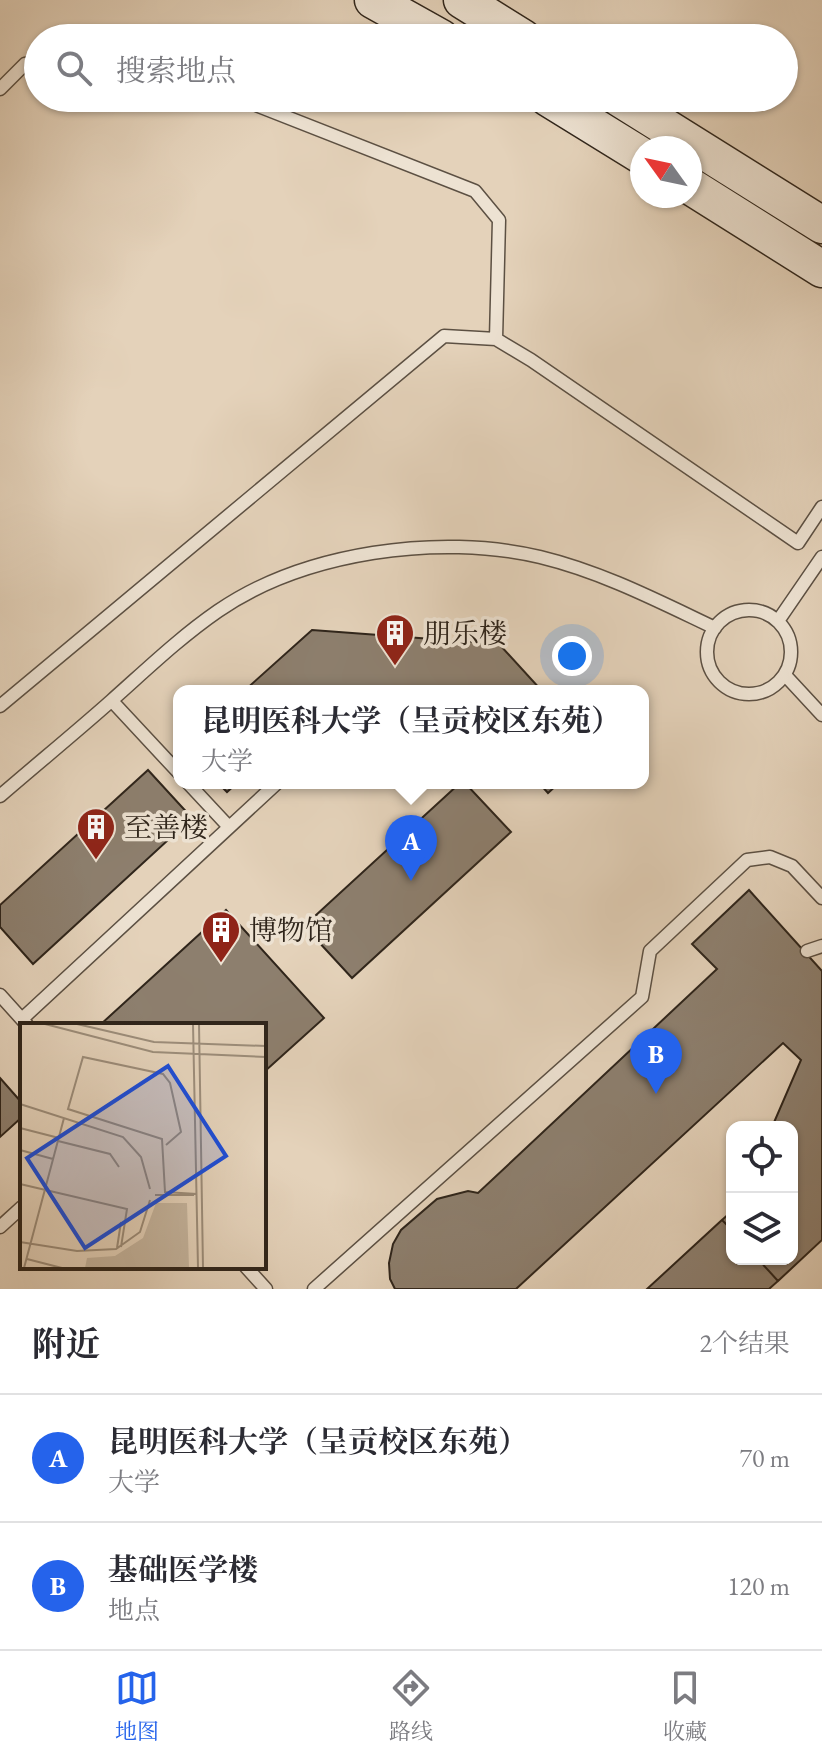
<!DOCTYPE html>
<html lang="zh">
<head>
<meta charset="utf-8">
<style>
	body { margin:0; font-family:"EB Garamond","Noto Serif SC",serif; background:#f2f2f3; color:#2b2b33 }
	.controls { position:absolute; right:24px; bottom:24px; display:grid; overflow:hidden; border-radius:16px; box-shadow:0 2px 6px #0004 }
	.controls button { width:72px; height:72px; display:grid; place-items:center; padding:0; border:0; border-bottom:2px solid #e1e1e2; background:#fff; color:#2b2b33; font:40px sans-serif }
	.compass { position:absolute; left:630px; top:136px; width:72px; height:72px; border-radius:50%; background:#fff; box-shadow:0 2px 6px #0004; rotate:303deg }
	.you { position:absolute; left:572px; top:656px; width:28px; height:28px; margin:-20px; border:6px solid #fff; border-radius:50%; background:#1a73e8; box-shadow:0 0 0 12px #1a73e833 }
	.badge { display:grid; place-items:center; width:52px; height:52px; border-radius:50%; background:#2563eb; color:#fff; font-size:26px; font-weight:700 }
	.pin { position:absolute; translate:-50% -66px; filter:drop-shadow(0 2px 4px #0008) }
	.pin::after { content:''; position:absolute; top:42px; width:28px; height:24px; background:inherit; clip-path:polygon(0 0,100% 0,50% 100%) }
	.popup { position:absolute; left:173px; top:685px; width:476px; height:104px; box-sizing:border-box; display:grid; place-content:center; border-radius:16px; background:#fff; filter:drop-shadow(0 2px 6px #0005); font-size:26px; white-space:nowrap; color:#7c7c81 }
	.popup b { font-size:30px; color:#2b2b33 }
	.popup::after { content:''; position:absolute; left:50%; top:100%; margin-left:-16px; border:16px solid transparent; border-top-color:#fff }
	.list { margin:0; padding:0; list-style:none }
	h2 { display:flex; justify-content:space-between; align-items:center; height:104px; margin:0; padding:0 32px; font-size:34px }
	h2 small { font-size:26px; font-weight:400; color:#7c7c81 }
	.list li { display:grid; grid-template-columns:52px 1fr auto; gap:24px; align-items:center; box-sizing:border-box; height:128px; padding:0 32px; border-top:2px solid #e1e1e2 }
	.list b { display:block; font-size:30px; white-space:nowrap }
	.list p { margin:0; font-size:26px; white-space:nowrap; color:#7c7c81 }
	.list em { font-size:26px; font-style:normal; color:#7c7c81 }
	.icon { flex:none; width:44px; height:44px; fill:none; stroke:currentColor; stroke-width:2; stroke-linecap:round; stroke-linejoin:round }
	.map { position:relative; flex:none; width:822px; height:1289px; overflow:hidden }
	.search { position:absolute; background:#fff; box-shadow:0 2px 6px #0004; left:24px; right:24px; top:24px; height:88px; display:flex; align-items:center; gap:20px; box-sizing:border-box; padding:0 28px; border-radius:44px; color:#7c7c81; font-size:30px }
	.sheet { height:360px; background:#fff }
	nav { display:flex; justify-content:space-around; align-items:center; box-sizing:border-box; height:112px; border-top:2px solid #e1e1e2; background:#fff; font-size:22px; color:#7c7c81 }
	nav a { display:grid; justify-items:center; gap:4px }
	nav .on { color:#2563eb }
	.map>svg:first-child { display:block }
</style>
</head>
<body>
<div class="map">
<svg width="822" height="1289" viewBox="0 0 822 1289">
	<rect width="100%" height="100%" fill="#e4d2ba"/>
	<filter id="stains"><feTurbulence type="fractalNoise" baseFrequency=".0025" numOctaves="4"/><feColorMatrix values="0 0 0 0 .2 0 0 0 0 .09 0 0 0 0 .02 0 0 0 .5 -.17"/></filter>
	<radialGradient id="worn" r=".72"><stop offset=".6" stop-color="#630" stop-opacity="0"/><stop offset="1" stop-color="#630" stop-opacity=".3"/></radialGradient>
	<path fill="#8d7f6e" stroke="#2f251b" stroke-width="2" d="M 312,630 L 499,644 L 542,691 L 244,691 Z
		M 148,770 L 192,818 L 33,964 L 0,927 L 0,905 Z
		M 218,783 L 237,783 L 227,792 Z
		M 460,783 L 465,783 L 511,832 L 352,978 L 304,926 Z
		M 539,783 L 559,783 L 548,793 Z
		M 749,890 L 822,971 L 822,1240 L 778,1281 L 758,1259 L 792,1259 L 792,1127 L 772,1127 L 801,1060 L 783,1043 L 516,1289 L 395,1289 L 390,1279 L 389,1263 L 393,1244 L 401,1230 L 437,1199 L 468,1191 L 478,1193 L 717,969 L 692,944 Z
		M 226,910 L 324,1018 L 264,1072 L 264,1025 L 100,1025 Z
		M 0,1078 L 22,1103 L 22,1117 L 0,1137 Z
		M 732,1211 L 732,1230 L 722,1220 Z
		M 722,1220 L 732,1230 L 732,1259 L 758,1259 L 778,1281 L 769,1289 L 647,1289 Z"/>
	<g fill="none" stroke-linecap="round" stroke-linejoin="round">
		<defs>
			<path id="lane" d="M 0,89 L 25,64 L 38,62
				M 238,98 L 475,191 L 499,220 L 496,339
				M707 652a42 42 0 1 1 84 0a42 42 0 1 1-84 0Z
				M 778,621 L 822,557
				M 785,675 L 822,715
				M 112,701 L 179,773
				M 0,706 L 444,336 L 496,339 L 531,360 L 798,543 L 822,507
				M 188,783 L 229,827
				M 0,796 C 37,764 75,733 111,701 C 146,670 179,638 218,611 C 304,552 439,533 540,557 C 602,572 658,601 715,628
				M 807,951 L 822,946
				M 0,995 L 27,1025
				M 22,1019 L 277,783
				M 0,1227 L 22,1207
				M 246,1267 L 266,1289
				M 314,1289 L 642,997 L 650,951 L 747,860 L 770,857 L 792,866 L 822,898"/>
			<path id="secondary" d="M 373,0 L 441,38
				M 462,0 L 523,38
				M 548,98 L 642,156
				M 619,98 L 822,225
				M 690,186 L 822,269"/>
		</defs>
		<use href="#lane" stroke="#5c5043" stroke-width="15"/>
		<use href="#secondary" stroke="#2f251b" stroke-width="39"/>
		<use href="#lane" stroke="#ede2d2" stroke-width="12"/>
		<use href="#secondary" stroke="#ede2d2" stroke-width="36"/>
	</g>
	<defs>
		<symbol id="building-pin" viewBox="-11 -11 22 30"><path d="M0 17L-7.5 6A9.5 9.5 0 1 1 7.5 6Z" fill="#8f2418" stroke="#ede2d2"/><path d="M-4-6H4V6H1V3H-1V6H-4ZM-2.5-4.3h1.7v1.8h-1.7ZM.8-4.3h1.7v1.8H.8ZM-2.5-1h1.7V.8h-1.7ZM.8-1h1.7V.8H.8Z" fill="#fff"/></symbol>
	</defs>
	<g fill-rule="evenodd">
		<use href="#building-pin" x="373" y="611" width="44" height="60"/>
		<use href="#building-pin" x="74" y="805" width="44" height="60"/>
		<use href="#building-pin" x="199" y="908" width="44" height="60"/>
	</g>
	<g text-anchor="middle" stroke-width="7" stroke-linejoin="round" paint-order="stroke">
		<g font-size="28" fill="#2f251b" stroke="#ede2d2" text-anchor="start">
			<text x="423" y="643">朋乐楼</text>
			<text x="124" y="837">至善楼</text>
			<text x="249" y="940">博物馆</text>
		</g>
	</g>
	<g transform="translate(20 1023)">
		<rect width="246" height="246" fill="#e4d2ba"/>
		<path d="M 136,180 L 167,180 L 169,245 L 65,245 L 67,235 L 95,233 L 123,215 Z" fill="#c5b59f"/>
		<path fill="none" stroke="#9c8d7a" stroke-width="2" d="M 25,1 L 133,29 L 246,34M 57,1 L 134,19 L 246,23M 173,1 L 178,245M 179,1 L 183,245M 0,81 L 103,114 L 121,134 L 130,166M 0,105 L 39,115M 38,118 L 90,131 L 99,144M 146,122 L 161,109 L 150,60 L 143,51 L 63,34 L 48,86 L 142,116 L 145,169 L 177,171M 0,127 L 33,136M 0,161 L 107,186 L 101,224M 135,172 L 174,172M 0,219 L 57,228 L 96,226 L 120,209 L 130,177M 97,225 L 101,199M 7,236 L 42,245M 4,245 L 44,95"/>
		<path fill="#1d4ed8" fill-opacity="0.15" stroke="#1d4ed8" stroke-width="4" d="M 148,43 L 206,133 L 65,225 L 7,135 Z"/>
		<rect width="246" height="246" fill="none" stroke="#2f251b" stroke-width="4"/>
	</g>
	<rect width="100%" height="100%" filter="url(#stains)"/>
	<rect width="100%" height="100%" fill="url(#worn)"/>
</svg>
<div class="controls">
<button><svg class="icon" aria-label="locate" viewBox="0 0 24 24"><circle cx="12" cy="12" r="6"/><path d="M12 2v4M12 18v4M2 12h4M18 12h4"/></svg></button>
<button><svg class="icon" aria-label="layers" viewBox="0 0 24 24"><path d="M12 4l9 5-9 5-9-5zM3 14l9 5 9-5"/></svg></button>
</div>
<svg class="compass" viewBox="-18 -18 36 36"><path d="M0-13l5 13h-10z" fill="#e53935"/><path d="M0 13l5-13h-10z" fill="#7c7c81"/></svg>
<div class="you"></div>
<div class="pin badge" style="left:411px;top:881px">A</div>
<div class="popup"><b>昆明医科大学（呈贡校区东苑）</b>大学</div>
<div class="pin badge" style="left:656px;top:1094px">B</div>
<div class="search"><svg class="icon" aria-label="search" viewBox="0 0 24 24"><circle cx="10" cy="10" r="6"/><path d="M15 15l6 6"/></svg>搜索地点</div>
</div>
<section class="sheet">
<h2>附近<small>2个结果</small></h2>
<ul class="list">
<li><span class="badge">A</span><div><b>昆明医科大学（呈贡校区东苑）</b><p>大学</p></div><em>70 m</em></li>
<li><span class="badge">B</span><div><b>基础医学楼</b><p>地点</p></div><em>120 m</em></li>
</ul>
</section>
<nav>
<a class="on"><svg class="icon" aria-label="map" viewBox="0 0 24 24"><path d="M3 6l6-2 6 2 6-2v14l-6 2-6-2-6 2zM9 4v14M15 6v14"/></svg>地图</a>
<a><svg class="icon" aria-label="directions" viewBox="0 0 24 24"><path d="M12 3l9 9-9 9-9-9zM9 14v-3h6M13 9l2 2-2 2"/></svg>路线</a>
<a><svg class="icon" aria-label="saved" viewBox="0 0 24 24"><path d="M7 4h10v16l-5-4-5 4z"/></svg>收藏</a>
</nav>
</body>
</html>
